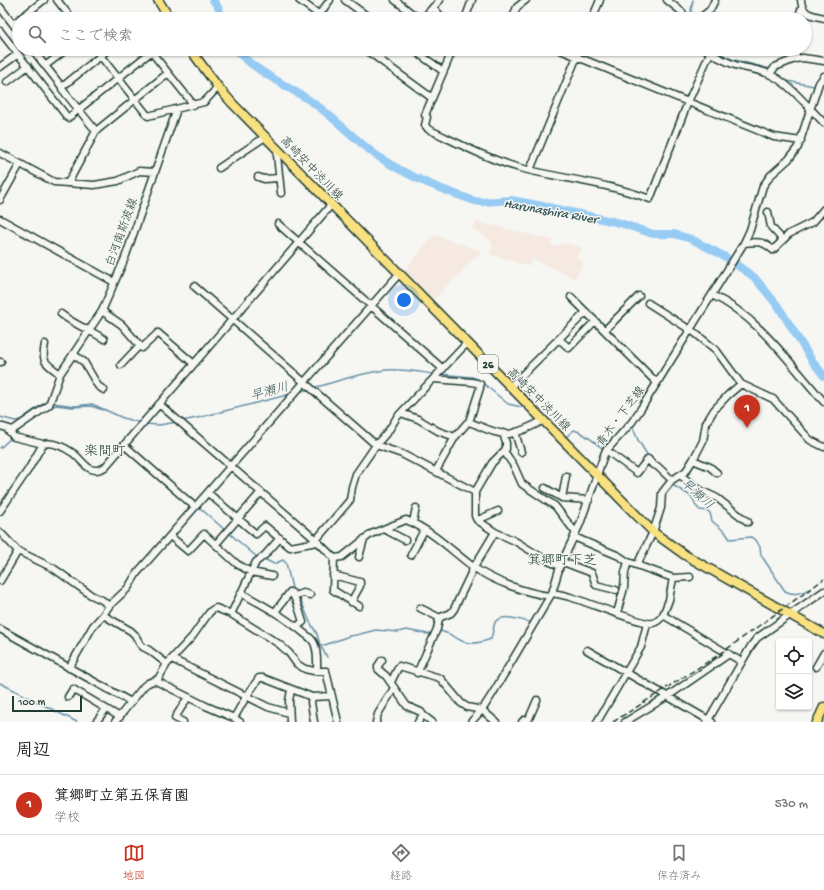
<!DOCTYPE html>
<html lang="ja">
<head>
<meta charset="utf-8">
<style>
	body { margin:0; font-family:"Gochi Hand","Klee One",sans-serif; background:#f2f2f2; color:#202124 }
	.controls { position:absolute; right:12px; bottom:12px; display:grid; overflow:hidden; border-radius:4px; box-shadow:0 1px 3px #0004 }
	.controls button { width:36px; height:36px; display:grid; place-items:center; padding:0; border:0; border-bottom:1px solid #e0e0e0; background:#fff; color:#202124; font:20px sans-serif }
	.scale { position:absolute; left:12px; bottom:10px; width:70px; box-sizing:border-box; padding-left:4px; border:2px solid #1f3d34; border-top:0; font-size:11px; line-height:14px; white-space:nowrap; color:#1f3d34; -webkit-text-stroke:3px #f6f6f2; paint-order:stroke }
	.you { position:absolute; left:404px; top:300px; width:14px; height:14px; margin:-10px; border:3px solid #fff; border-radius:50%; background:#1a73e8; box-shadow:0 0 0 6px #1a73e833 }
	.badge { display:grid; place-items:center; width:26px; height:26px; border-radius:50%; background:#c8321e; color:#fff; font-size:13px; font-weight:700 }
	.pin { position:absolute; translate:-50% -33px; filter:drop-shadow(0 1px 2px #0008) }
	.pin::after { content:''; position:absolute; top:21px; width:14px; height:12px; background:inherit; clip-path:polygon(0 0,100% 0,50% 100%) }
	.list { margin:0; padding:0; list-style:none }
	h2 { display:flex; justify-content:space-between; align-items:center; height:52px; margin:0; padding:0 16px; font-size:17px }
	h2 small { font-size:13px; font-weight:400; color:#757577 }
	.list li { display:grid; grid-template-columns:26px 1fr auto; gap:12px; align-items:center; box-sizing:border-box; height:60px; padding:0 16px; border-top:1px solid #e0e0e0 }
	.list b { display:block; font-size:15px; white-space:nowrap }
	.list p { margin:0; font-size:13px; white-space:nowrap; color:#757577 }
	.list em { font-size:13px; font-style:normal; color:#757577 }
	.icon { flex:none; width:22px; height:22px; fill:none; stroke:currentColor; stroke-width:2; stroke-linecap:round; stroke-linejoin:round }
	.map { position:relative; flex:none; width:824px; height:722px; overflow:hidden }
	.search { position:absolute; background:#fff; box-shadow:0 1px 3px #0004; left:12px; right:12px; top:12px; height:44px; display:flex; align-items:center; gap:10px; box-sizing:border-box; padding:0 14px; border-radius:22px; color:#757577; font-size:15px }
	.sheet { height:112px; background:#fff }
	nav { display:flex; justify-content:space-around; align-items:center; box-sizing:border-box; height:56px; border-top:1px solid #e0e0e0; background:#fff; font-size:11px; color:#757577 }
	nav a { display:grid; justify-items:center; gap:2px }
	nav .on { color:#c8321e }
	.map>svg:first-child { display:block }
</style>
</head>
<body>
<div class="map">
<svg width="824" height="722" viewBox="0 0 824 722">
	<rect width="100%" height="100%" fill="#f6f6f2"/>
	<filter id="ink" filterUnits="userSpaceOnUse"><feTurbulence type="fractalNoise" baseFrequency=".025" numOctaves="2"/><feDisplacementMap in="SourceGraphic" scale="8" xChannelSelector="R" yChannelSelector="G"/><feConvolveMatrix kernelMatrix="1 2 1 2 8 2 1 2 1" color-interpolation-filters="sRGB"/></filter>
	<g filter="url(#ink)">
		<path fill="#f6e9e1" d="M 476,222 L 553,240 L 551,244 L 554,246 L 564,243 L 582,247 L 576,258 L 584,262 L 575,279 L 533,259 L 528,266 L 490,254 L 493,245 L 491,241 L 472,228 Z
			M 434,235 L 482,251 L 432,301 L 403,272 Z"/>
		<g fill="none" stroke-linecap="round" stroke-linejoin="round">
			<path stroke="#6692a7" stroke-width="1.5" d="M 692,19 L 691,11 L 693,0
				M 711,49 L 731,59 L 771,69
				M 774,72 L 787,81 L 814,86
				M 440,374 L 472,377 L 478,379 L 508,404 L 526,408
				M 314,388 C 338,381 363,372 387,370 C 403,369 419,372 434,374
				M 299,392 L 309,389
				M 53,403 L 75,406 L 92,404 L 123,418 L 141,423
				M 51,407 L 56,405 L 72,407 L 91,406 L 103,410 L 104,409
				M 0,417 L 15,421 L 20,420 L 44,403 L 47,403
				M 182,421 L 197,418 L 291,394
				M 145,424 L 159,425 L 177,422
				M 633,428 L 638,440 L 648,456
				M 566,437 L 574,430 C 585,433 593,441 602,448 L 617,434 L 627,422
				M 0,448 L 11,438
				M 74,457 L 81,467 L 88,471
				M 660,472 L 668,481
				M 671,484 L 689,495 L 693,499 L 696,506 L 700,510 L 708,511 L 710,513 L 712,521 L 725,532 L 730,539 L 751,537 L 756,540 L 760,547 L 761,555 L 785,591 C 795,596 800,593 809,589
				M 191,500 L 194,503
				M 200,508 L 225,530
				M 229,533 L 258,558
				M 264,559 L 274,564 L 283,560 L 286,563 L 292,588
				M 299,596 L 310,622 L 317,634 L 320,645 L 327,657
				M 439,631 C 448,632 454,637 462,641 C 470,645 483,642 491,639 L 495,622 C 504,613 521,620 532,623
				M 320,645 L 325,645 L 349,636 L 356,635 L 376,630 L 398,632 L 406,630 L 428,634 L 433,632
				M 0,683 L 77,722"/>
			<path stroke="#96cbf4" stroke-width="8" d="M 213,0 L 218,7 L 222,19
				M 235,49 C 257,73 289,86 315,104 C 337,120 354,139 376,155 C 406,176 440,189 475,201 L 482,202 L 511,200 L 543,206 L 620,223 L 653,234 L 674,234 L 691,239 L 724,256 L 754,277 L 778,306 L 811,359 L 824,376"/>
			<defs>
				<path id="minor" d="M 57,0 L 72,19
					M 299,0 L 325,19
					M 345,0 L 371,19
					M 395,0 L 419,19
					M 667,0 L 682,12 L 686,19
					M 801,0 C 802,15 812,15 824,18
					M 0,7 L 19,32
					M 433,7 L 443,19
					M 316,19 L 330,0
					M 422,19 L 440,0
					M 465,19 L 472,0
					M 512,19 L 517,7 L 526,0
					M 592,19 L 600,0
					M 699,19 L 710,10 L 715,0
					M 797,19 L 802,8
					M 13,24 L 44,0
					M 0,31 L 68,118 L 151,52
					M 32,49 L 62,87 L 62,89 L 96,131 L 168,73
					M 95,49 L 148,116 L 204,102 L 207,99 L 218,87
					M 149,49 L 193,104
					M 365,49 L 432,98
					M 412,49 L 443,71
					M 453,49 L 425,115 L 427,117 L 425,125 L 428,129 C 458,143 487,159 520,168 C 563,179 608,183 650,199 L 688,102 L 710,53
					M 558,49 L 774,137 L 801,141
					M 705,49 C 714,56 725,61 735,65 C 747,69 760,69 771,75 C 790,84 809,108 824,123
					M 379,59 L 387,49
					M 795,59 L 803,58 L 824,61
					M 45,66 L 67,49
					M 0,67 L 18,54
					M 770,74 L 775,67 L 795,59 L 796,49
					M 7,82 L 28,66
					M 62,87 L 109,49
					M 279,152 L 277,155 L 281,193
					M 0,153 L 54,182 L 94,185 L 118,181 L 139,171 L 155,172
					M 219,168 L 265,137
					M 530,170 L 580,49
					M 258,177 L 264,179 L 279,178
					M 68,183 L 96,131
					M 0,200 L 20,164
					M 768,212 L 771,227 L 783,240
					M 0,219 L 114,282
					M 278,224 L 443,369
					M 744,243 C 759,242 761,240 773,250 L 789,234 L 813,222 L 824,209
					M 194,286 L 376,445 L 402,454 L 475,492
					M 712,295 C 759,317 790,364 824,402
					M 571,297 L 657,383
					M 648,303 L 695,333 L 716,350 L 741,384 L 773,399 L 810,440 L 824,447
					M 102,311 L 122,325 L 142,348 L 158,333 L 194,364
					M 61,314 C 75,325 90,330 104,339
					M 605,330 L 639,296
					M 559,339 L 569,348 L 595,321
					M 45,344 C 41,363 46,363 60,374
					M 73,354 L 84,362 L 98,386 L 104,390
					M 0,362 L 1,362
					M 121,365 L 139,346
					M 434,379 L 472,382 L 480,384 L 480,388 L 469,422
					M 510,387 L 586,312
					M 159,404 L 316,540 L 334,558 L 342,557 L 371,534 L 406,520 C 430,529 452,551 472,566 C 492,581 526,593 550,596
					M 401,413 L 418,419 L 438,431 L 455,437
					M 0,426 L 13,430 L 49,405 L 60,374 L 102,311 L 125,258 L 177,109
					M 515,432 L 521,452
					M 503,433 L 506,443 L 506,449 L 492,463 L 475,492 L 475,516 L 477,520 L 495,532 L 515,541 L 546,560 L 560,566
					M 43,444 C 53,441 64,447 73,453 C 83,460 89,477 105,467 L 331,205
					M 124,445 L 195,507
					M 606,450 L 637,473 L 648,459 L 653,465 L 657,466 L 672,480
					M 504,451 L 514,466 L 522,484 L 555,506 L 576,533
					M 693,460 L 710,467 L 717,473
					M 436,471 L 455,437 L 467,423 L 469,422 C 481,426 496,435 509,434 C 521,432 533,426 544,420
					M 680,475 L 700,490 L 717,498 L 748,522
					M 566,476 L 562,498 L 589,500
					M 545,488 L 562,498
					M 208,493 L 256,534 L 265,526 L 290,547 L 317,542
					M 0,511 L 28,470 L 43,444 L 14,437 L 7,429
					M 478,520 L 498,511
					M 413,522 L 416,508
					M 384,529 L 405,540
					M 0,532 L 18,551 L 53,568 L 91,595 L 102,600 L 109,606
					M 170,536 L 188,551 L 204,534 L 237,564 L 251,572 L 272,576
					M 574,537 L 619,556 L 628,562 L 673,578 L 690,577
					M 316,540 L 350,500 L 352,487 L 356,474 L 376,445 L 389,430 L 397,417 L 467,343
					M 216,544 L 261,492
					M 411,555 L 424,530
					M 359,557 L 364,539
					M 334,558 L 333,590 L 359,606
					M 563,562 L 592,573 L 596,585 L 616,590
					M 637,565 L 653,532 L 661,508 L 662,493 L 672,480 L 686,471 L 693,460 L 703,441 L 706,423 L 714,410 L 728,395 L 741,384
					M 333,575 L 360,582 L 360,586 L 351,602
					M 0,581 L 18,551
					M 241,593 C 263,605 285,617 305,634 C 308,636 312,639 314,643 C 318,651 317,662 317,671
					M 552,593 C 558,594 564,595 570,597 C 582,600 646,626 653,623 C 657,622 661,618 663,615 L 742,662
					M 294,596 L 303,593 L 310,595
					M 420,608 L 440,618
					M 275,612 L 290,592 L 292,593 L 297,603 L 303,622 L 296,627
					M 617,613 L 624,588 L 625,572 L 628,562
					M 231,614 L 256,562 L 265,555 L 280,538
					M 103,615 L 131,631 L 135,635 L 140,644 L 143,647 L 149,650 L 167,664
					M 663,615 L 669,600 L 673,578
					M 0,629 L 131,702
					M 587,650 L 712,722
					M 172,659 L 268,707 L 289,713
					M 382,660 L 378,666 L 378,669 L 386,676 L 407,706 L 421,712 L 423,715 L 432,722
					M 816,667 L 824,653
					M 69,668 L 93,626 L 103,615 L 109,606 L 128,588 L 137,573 L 160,547 L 399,274
					M 417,673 L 437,629 L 439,619 L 441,617 L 451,613 L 454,609 L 474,567 L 495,532
					M 156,681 L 206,706 L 234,718 L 240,722
					M 391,682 L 399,666 L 440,678 L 461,703 L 467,707 L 482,710 L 496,722
					M 68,697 L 73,689 L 120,717
					M 312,697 L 311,702 L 314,722
					M 234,718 L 246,697 L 259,678 L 263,678 L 312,697 L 332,696
					M 96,722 L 106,709
					M 115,722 L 144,686 L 148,683 L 158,679 L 167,664 L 192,637 L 209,613 L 212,610 L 216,608 L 231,614 L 279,644 L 289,653 L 297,664 L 305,669 L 314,671 L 326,671 L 338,722
					M 183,722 L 175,718 L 188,697
					M 290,722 L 289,701 L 291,690
					M 376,722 L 378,714 L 394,688
					M 418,722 L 423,715
					M 471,722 L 482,710 L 493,693 L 552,593 L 560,566 L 580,524 L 605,452 L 632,422 L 642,407 L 744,243 L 750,230 L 763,186 L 771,175 L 789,159 L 798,147 L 819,83 L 824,76
					M 522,722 L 524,720 L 528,721 L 537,700
					M 597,722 L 641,647 L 647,624
					M 625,722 L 668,696 L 729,654
					M 707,722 L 751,646 L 757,638 L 824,591"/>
				<path id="major" d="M 158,0 L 170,19
					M 190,49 L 218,87 L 232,103 L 653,532 L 685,555 L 824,634
					M 817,722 L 824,707"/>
			</defs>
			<use href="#minor" stroke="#1f3d34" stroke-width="9"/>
			<use href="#major" stroke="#1f3d34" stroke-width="11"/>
			<use href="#minor" stroke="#f6f6f2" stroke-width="6"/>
			<use href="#major" stroke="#f9e181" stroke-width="8"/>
			<path stroke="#1f3d34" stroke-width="1.5" stroke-dasharray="6 3" stroke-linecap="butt" d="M 613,722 L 720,654 L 824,579"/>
		</g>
	</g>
	<g text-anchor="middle" stroke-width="3" stroke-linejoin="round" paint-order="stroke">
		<rect fill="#f6f6f2" stroke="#60746d" stroke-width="1" x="478" y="355" width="20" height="18" rx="3"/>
		<g font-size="11" font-weight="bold" fill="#1f3d34">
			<text x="488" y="368">26</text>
		</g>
		<g font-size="12" fill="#1f3d34" stroke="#f6f6f2">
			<text transform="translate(312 168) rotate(46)" y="4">高崎安中渋川線</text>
			<text transform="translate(121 232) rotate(-70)" y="4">白河南斯波線</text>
			<text transform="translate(539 399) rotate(45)" y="4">高崎安中渋川線</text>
			<text transform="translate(620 416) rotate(-53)" y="4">青木・下芝線</text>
		</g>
		<g font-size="13" font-style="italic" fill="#37595a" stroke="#f6f6f2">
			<text transform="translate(551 210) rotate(10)" y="5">Harunashira River</text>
			<text transform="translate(269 390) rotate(-15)" y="5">早瀬川</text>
			<text transform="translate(698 493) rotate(42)" y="5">早瀬川</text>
		</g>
		<g font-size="14" fill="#1f3d34" stroke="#f6f6f2">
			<text x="105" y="455">楽間町</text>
			<text x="562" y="564">箕郷町下芝</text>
		</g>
	</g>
</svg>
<div class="controls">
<button><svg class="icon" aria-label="locate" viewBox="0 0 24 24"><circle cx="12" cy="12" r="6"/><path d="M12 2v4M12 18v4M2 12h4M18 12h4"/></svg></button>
<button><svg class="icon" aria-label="layers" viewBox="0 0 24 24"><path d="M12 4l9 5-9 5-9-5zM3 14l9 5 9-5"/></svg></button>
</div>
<div class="scale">100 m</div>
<div class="you"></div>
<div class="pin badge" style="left:747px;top:428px">1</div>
<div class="search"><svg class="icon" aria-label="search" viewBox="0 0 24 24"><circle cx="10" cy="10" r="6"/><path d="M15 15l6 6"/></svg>ここで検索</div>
</div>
<section class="sheet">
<h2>周辺<small></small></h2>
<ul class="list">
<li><span class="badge">1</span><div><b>箕郷町立第五保育園</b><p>学校</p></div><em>530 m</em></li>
</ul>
</section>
<nav>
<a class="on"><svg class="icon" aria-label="map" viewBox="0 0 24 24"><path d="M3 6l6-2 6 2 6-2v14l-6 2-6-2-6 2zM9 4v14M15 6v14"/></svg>地図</a>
<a><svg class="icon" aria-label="directions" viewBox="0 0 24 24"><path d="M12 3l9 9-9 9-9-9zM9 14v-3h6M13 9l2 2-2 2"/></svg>経路</a>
<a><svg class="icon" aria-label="saved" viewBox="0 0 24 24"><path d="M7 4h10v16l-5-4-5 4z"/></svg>保存済み</a>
</nav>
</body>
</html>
